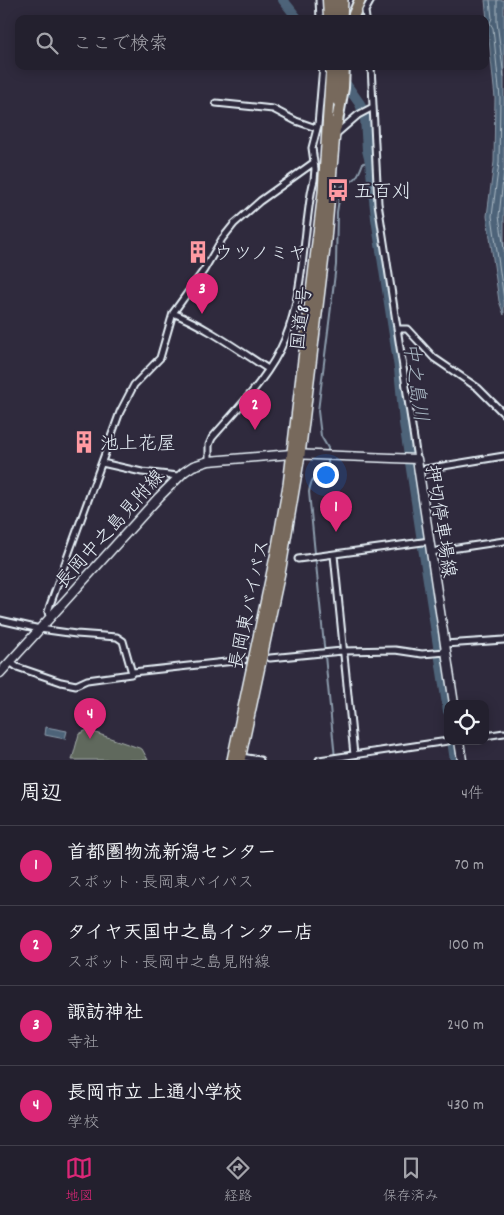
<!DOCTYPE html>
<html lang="ja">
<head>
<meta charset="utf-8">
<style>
	body { margin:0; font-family:Dekko,"Klee One",sans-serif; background:#2b2836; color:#f1f3f6 }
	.controls { position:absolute; right:15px; bottom:15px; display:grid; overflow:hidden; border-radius:10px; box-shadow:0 2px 12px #0003 }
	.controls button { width:45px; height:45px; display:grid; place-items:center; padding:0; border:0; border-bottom:1px solid #403e4a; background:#23202e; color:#f1f3f6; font:25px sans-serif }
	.you { position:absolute; left:325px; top:474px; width:18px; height:18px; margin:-12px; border:4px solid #fff; border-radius:50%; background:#1a73e8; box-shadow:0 0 0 8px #1a73e833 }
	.badge { display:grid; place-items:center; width:32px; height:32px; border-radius:50%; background:#db2777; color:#fff; font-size:16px; font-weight:700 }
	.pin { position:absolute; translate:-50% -41px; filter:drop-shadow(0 1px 2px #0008) }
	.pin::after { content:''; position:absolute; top:26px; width:18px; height:15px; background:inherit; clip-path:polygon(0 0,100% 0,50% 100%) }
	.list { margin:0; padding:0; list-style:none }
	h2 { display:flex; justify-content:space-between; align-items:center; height:65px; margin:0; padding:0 20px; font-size:21px }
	h2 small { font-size:16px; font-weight:400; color:#a3a3aa }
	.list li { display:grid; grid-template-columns:32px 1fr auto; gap:15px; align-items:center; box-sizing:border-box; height:80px; padding:0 20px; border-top:1px solid #403e4a }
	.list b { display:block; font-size:19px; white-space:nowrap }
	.list p { margin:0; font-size:16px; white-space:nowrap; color:#a3a3aa }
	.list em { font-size:16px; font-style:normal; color:#a3a3aa }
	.icon { flex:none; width:28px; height:28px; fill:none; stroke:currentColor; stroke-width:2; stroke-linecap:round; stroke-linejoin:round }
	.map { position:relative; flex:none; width:504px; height:760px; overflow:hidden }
	.search { position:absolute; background:#23202e; box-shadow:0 2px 12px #0003; left:15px; right:15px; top:15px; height:55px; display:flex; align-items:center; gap:12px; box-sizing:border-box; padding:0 18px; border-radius:10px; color:#a3a3aa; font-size:19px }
	.sheet { height:385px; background:#23202e }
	nav { display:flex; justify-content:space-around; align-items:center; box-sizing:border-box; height:70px; border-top:1px solid #403e4a; background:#23202e; font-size:14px; color:#a3a3aa }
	nav a { display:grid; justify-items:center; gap:2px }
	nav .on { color:#db2777 }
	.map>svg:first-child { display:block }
</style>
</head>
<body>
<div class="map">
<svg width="504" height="760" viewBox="0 0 504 760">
	<rect width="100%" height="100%" fill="#2f2a3d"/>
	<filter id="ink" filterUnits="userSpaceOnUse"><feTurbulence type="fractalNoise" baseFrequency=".02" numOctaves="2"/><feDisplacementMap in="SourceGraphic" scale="10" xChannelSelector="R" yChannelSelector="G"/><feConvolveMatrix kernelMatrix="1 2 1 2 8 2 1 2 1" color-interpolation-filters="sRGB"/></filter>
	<g filter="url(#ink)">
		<path fill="#60695d" stroke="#a4adaa" d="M 87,730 L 142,749 L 148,760 L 72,760 L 79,734 Z"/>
		<path fill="#4e6479" stroke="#8c9cac" d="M 485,0 L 504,0 L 504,315 L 499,301 L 487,216 L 494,162 L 495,98 Z
			M 46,727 L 67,731 L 65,739 L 45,735 Z"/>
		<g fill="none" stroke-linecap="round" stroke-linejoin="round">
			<path stroke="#aab9c5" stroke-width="1" d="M 490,0 L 492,18 L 490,23 L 493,28 L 500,98 L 499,163 L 492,216 L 504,300
				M 497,0 L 497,22 L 504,77
				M 504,170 L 499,216 L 504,249"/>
			<path stroke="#8c9cac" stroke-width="2" d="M 328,454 L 328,448 L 321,436 L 318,411 L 331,307 L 336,265 L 337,212 L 341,187 C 356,180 357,179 363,163 L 370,162
				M 328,459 L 328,470 C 315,474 311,479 309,492 L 335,758"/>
			<path stroke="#4e6479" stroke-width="10" d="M 283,0 L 298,19
				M 341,77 L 360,104 L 365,118 L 367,150 L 370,162 L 376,218 L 399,368 L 404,423 L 448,711
				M 452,741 L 455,760"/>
			<defs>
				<path id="minor" d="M 319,0 L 320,19
					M 366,19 L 365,11 L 371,0
					M 371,66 L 378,203 L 417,459
					M 216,103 L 273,109 L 296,121 L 316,128
					M 335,135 L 358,115 L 373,107
					M 173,313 L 204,270 L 222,239 L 234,224 L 260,201 L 313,163
					M 398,329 L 407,329 L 434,358 L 478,388 L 504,414
					M 209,461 L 209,445 L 212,438 C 238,408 270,376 285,339 C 299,306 303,258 307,222 C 309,208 310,194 314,180 L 315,169 L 312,148 L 318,125 L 323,66
					M 102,463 L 142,472 L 178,476
					M 419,470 L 504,456
					M 431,552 L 504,541
					M 334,555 L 354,755
					M 298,559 L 430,541
					M 50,618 L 48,612 L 50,605 L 120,412 L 134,385 L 160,358 L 173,313 C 207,327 237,349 268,369
					M 0,620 L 40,629 L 76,634 L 117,637 L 123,641 L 132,673
					M 445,644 L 504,640
					M 270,658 L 342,651 L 395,650 L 422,654 L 446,652
					M 10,662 L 17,667 L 61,682 L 76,685 L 87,680 L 131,674 L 133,672 L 244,660
					M 485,736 L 504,733
					M 241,757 L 260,760
					M 319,760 L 448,741"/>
				<path id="secondary" d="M 0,673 L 159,497 L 184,472 L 193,466 L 209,461 L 291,454 L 417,459 L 454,704
					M 459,741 L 462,760"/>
				<path id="trunk" d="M 334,19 L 335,0
					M 342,19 L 343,0
					M 337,101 L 339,66
					M 232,760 L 276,552 L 288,485 L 323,192 L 331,66
					M 240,760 L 281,568 L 300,455 L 326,240 L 336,121"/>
				<path id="motorway" d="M 328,0 L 329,19
					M 352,19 L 360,0
					M 336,127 L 343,88 L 344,66"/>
			</defs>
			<use href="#minor" stroke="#e8f1f8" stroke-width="9"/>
			<use href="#secondary" stroke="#e8f1f8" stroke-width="11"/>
			<use href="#trunk" stroke="#e8f1f8" stroke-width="12"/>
			<use href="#motorway" stroke="#e8f1f8" stroke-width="14"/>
			<use href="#minor" stroke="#2f2a3d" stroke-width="5"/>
			<use href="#secondary" stroke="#2f2a3d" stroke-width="8"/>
			<use href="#trunk" stroke="#77695c" stroke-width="9"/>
			<use href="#motorway" stroke="#77695c" stroke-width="10"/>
		</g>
	</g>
	<defs>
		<symbol id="bus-bare" viewBox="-9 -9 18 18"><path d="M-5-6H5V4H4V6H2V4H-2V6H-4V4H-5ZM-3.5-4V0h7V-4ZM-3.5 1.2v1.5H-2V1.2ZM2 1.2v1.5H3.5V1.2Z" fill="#ff9aa2" stroke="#2f2a3d" stroke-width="2.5" paint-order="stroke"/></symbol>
		<symbol id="building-bare" viewBox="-9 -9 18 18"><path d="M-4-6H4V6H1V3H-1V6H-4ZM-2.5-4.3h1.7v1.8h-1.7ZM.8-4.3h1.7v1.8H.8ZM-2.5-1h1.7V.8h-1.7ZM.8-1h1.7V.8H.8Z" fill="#ff9aa2" stroke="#2f2a3d" stroke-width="2.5" paint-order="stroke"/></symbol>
	</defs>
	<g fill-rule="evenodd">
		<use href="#bus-bare" x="322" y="174" width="32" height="32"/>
		<use href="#building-bare" x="182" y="236" width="32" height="32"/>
		<use href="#building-bare" x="68" y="426" width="32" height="32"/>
	</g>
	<g text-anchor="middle" stroke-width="4" stroke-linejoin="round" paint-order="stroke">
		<g font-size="19" fill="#e8f1f8" stroke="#2f2a3d" text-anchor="start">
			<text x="354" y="197">五百刈</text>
			<text x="214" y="259">ウツノミヤ</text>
			<text x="100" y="449">池上花屋</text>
		</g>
		<g font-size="19" fill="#e8f1f8" stroke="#2f2a3d">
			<text transform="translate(300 318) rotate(-83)" y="7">国道8号</text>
			<text transform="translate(442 521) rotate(81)" y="7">押切停車場線</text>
			<text transform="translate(109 528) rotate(-48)" y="7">長岡中之島見附線</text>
			<text transform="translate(248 604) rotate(-78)" y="7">長岡東バイパス</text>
		</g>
		<g font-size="20" font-style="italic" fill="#aab9c5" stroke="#2f2a3d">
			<text transform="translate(417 382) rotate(82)" y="7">中之島川</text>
		</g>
	</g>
</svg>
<div class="controls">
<button><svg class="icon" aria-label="locate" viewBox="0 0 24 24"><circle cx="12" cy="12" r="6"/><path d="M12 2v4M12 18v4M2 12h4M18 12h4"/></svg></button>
</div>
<div class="you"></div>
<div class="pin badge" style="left:336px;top:532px">1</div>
<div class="pin badge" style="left:255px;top:430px">2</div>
<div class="pin badge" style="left:202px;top:314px">3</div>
<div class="pin badge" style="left:90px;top:739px">4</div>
<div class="search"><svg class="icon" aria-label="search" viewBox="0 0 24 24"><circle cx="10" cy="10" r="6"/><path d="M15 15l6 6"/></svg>ここで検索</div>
</div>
<section class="sheet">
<h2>周辺<small>4件</small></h2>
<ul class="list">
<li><span class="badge">1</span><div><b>首都圏物流新潟センター</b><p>スポット · 長岡東バイパス</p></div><em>70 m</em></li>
<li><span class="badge">2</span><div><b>タイヤ天国中之島インター店</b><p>スポット · 長岡中之島見附線</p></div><em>100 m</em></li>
<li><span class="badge">3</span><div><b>諏訪神社</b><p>寺社</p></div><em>240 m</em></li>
<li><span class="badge">4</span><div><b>長岡市立 上通小学校</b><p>学校</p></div><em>430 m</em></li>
</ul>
</section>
<nav>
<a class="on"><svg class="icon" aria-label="map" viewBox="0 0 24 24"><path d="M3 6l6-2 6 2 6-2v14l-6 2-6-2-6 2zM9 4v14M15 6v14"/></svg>地図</a>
<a><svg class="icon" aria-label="directions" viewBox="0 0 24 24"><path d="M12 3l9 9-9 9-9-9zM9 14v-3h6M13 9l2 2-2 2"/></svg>経路</a>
<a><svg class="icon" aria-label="saved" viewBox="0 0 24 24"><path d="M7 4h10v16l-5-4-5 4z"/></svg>保存済み</a>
</nav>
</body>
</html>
